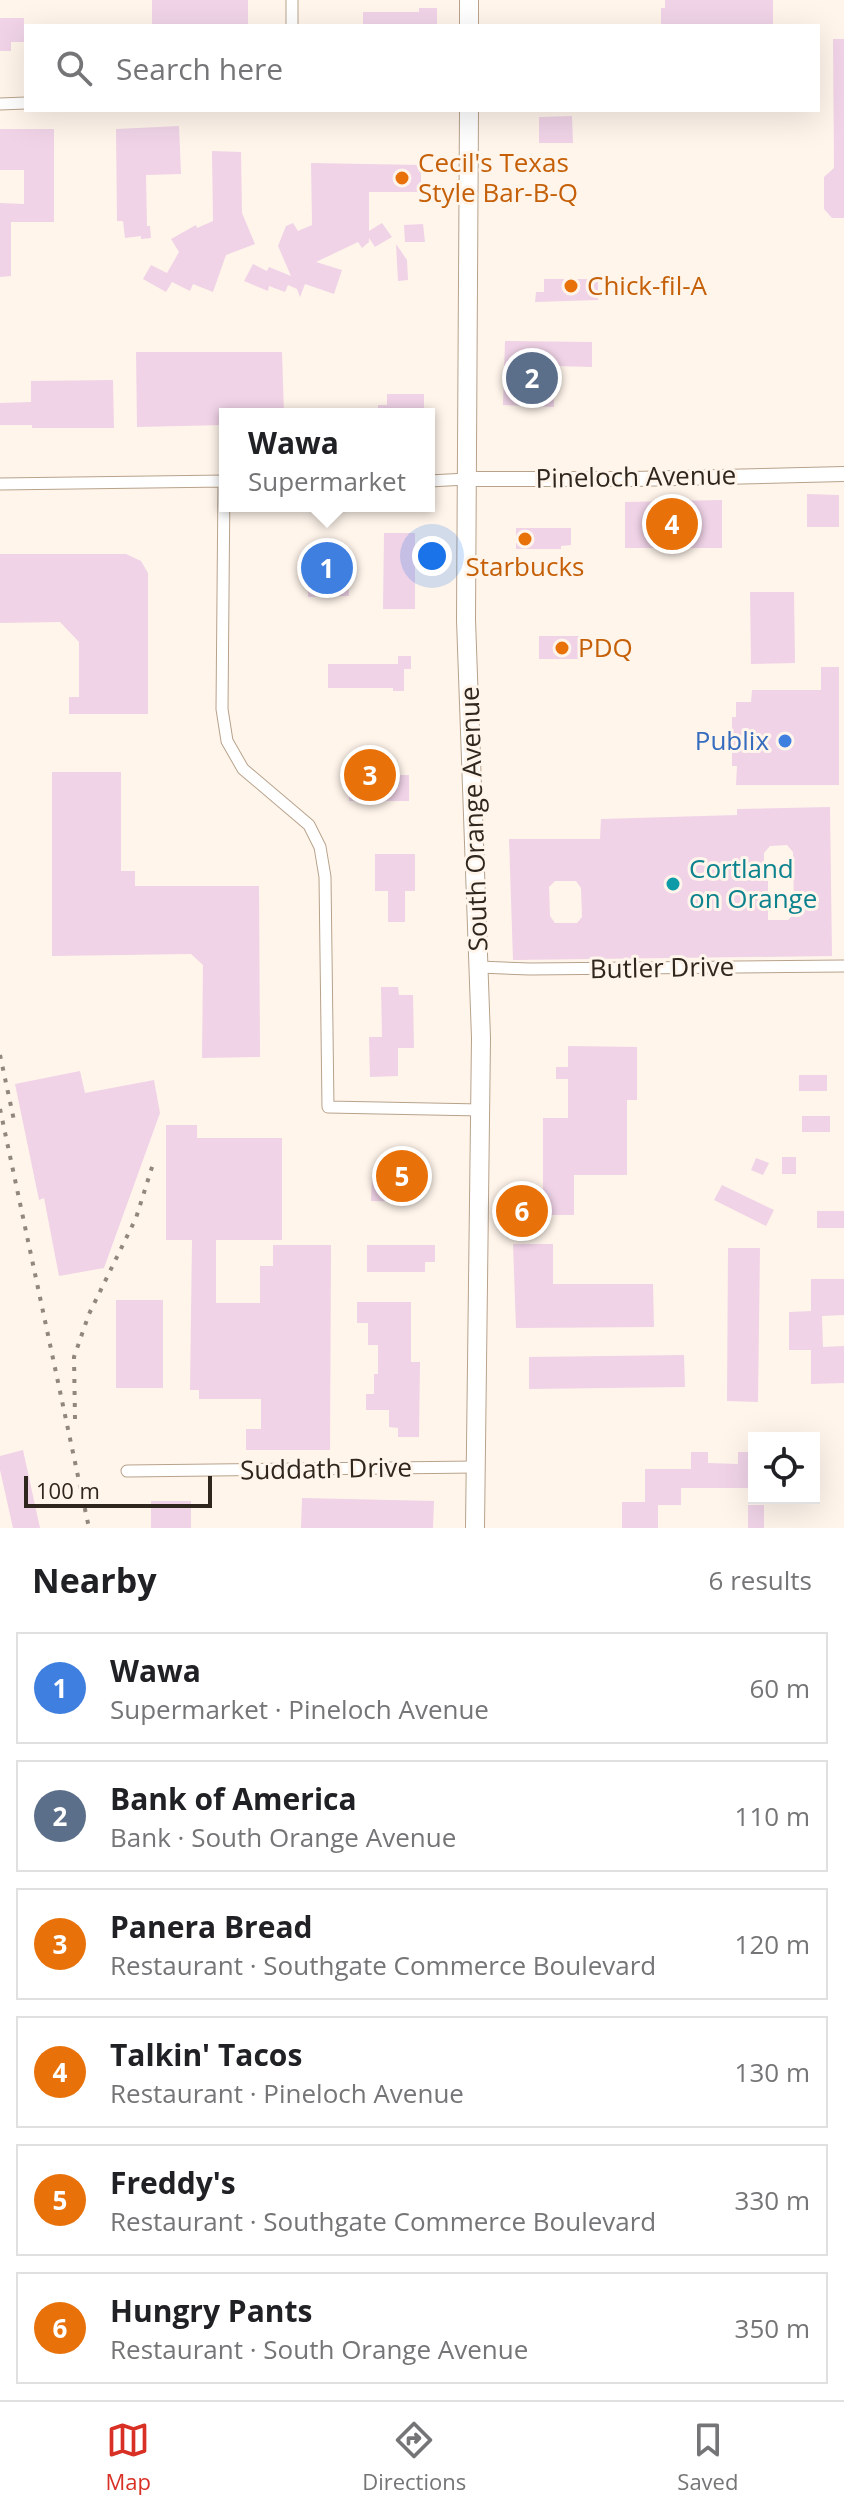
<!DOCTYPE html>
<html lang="en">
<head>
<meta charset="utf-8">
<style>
	body { margin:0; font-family:"Open Sans",sans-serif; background:#f2f2f2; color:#202124 }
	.controls { position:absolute; right:24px; bottom:24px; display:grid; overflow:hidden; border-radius:0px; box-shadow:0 8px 32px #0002 }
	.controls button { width:72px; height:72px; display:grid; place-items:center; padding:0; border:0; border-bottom:2px solid #e0e0e0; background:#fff; color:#202124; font:40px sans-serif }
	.scale { position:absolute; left:24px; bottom:20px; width:188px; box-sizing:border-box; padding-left:8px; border:4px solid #2f261d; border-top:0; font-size:22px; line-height:28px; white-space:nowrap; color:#2f261d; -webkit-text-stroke:6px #fff5eb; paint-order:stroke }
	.you { position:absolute; left:432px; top:556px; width:28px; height:28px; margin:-20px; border:6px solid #fff; border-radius:50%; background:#1a73e8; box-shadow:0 0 0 12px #1a73e833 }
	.badge { display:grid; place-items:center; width:52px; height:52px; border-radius:50%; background:#d93025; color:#fff; font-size:26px; font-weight:700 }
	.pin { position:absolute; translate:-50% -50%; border:4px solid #fff; box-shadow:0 2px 8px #0006 }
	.popup { position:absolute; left:219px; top:408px; width:216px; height:104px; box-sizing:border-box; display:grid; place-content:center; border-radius:0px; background:#fff; filter:drop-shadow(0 2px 6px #0005); font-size:26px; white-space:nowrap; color:#757577 }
	.popup b { font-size:30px; color:#202124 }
	.popup::after { content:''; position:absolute; left:50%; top:100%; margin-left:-16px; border:16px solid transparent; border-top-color:#fff }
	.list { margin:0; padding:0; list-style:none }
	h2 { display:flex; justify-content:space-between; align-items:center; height:104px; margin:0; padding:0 32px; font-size:34px }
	h2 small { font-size:26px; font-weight:400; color:#757577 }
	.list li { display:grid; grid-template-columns:52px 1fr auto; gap:24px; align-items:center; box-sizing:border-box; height:112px; margin:0 16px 16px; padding:0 16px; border:2px solid #e0e0e0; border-radius:0px }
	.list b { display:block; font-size:30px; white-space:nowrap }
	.list p { margin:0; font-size:26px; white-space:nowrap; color:#757577 }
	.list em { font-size:26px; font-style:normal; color:#757577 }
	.icon { flex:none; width:44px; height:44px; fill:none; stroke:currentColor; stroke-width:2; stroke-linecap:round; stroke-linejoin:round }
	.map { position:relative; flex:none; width:844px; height:1528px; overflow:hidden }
	.search { position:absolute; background:#fff; box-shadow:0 8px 32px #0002; left:24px; right:24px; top:24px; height:88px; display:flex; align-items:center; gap:20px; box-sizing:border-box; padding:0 28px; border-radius:0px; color:#757577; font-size:30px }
	.sheet { height:872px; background:#fff }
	nav { display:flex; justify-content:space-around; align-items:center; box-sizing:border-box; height:112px; border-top:2px solid #e0e0e0; background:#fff; font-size:22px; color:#757577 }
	nav a { display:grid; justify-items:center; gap:4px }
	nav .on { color:#d93025 }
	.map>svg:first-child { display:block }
</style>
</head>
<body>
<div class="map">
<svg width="844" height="1528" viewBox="0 0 844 1528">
	<rect width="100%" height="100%" fill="#fff5eb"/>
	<path fill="#f0d3e7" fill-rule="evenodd" d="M 152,0 L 248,0 L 248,26 L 152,26 Z
		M 665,0 L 773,0 L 773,26 L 661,26 L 661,8 L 665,8 Z
		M 419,8 L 437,8 L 437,26 L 363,26 L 363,12 L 419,12 Z
		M 0,18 L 24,18 L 24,42 L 11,42 L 11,51 L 0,51 Z
		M 833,39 L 844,39 L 844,218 L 832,218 L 824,209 L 824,177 L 834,168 Z
		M 572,116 L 573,143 L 539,143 L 539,117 Z
		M 179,126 L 181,174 L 146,175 L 147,226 L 150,226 L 151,238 L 141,239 L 141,236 L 125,238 L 123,221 L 117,221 L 116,129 Z
		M 0,129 L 54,129 L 54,222 L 11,222 L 11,276 L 0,277 L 0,203 L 24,204 L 24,170 L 0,170 Z
		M 212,151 L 241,152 L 242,213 L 255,244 L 226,255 L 213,292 L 193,284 L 190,291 L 172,282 L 166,292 L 143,279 L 151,265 L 167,273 L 179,252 L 171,239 L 196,225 L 197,228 L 213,221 Z
		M 311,163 L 421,165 L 421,192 L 369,192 L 369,231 L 382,223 L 392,237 L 375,247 L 369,238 L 369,242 L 362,248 L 358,242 L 316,262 L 342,270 L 334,294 L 305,284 L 300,297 L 297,289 L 288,285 L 285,292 L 269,286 L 268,291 L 244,281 L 253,264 L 267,271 L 269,267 L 291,276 L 278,246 L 286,226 L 293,223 L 298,231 L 312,225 Z
		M 423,224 L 425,242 L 405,242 L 404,225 Z
		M 396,244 L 407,260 L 408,280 L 398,281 Z
		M 544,279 L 598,279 L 598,300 L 535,302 L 536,292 L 544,292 Z
		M 505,341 L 592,342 L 592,367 L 554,366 L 554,407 L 503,405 Z
		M 136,352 L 282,352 L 284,414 L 225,414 L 225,425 L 137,427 Z
		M 113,380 L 114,428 L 32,428 L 32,425 L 0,425 L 0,403 L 31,402 L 31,381 Z
		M 387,394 L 424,394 L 424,414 L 378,414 L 378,405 L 387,405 Z
		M 807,494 L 839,495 L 839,527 L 807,527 Z
		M 722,500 L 722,548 L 625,548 L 625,502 Z
		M 516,528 L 571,528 L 571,545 L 561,546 L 561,549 L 516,549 Z
		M 384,533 L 415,533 L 415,609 L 383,609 Z
		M 308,548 L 341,548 L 341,561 L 348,561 L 349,596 L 308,597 Z
		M 0,554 L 126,554 L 141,561 L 148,573 L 148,714 L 69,714 L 69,697 L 79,697 L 79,642 L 60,622 L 0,623 Z
		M 750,592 L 794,592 L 795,663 L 751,664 Z
		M 539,636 L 585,636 L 585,659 L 539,659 Z
		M 398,656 L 411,656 L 411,669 L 404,669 L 404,691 L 393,691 L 393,688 L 328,688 L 328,664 L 398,664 Z
		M 821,667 L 839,667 L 839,785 L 736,785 L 737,766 L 732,766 L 732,717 L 736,717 L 736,702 L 751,702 L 752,690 L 821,690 Z
		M 349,771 L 378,771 L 382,775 L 409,775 L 409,801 L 349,801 Z
		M 52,772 L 121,772 L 121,871 L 135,871 L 135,886 L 259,886 L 260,1057 L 202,1058 L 203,965 L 191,954 L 52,956 Z
		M 830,807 L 832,956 L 513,960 L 509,839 L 600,839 L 601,819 L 737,815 L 737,809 ZM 787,845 L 793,852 L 794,914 L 788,920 L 768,920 L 768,881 L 764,881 L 764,853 L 770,846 ZM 555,881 L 576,881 L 581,888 L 582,917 L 577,923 L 555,923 L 550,916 L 549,887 Z
		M 375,854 L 415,854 L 415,891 L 405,891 L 405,922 L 388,922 L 388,891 L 375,891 Z
		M 381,987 L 398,987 L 399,995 L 413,995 L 414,1048 L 398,1048 L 398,1076 L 370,1077 L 369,1037 L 382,1037 Z
		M 568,1046 L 637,1047 L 637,1100 L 627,1100 L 627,1175 L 574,1175 L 574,1215 L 517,1215 L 517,1193 L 543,1193 L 543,1118 L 568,1118 L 568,1079 L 556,1079 L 556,1067 L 568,1067 Z
		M 80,1071 L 85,1093 L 154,1080 L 160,1113 L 104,1268 L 59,1276 L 44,1198 L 39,1200 L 15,1084 Z
		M 799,1075 L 827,1075 L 827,1091 L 799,1091 Z
		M 802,1116 L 830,1116 L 830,1132 L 802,1132 Z
		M 166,1125 L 197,1125 L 197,1138 L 282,1138 L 282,1240 L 216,1240 L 216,1303 L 260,1303 L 260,1266 L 273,1266 L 273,1245 L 331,1245 L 330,1450 L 246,1450 L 246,1429 L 261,1429 L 261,1399 L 199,1399 L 199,1390 L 190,1390 L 192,1240 L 166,1240 Z
		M 782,1157 L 796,1157 L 796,1174 L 782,1174 Z
		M 756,1158 L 769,1163 L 763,1175 L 751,1170 Z
		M 372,1175 L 416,1175 L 416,1202 L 371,1201 Z
		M 722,1185 L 774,1210 L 766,1226 L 714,1200 Z
		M 817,1211 L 844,1211 L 844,1228 L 817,1228 Z
		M 513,1244 L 553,1244 L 553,1284 L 653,1284 L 654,1327 L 516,1328 Z
		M 367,1245 L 435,1245 L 435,1262 L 425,1262 L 425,1272 L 367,1272 Z
		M 728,1248 L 760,1248 L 758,1402 L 727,1401 Z
		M 811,1279 L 844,1279 L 844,1315 L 822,1316 L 823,1347 L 844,1346 L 844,1383 L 811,1384 L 811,1350 L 789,1350 L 789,1312 L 811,1311 Z
		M 116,1300 L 163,1300 L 163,1388 L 116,1388 Z
		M 357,1302 L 411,1302 L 411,1362 L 420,1362 L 419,1437 L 398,1437 L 398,1428 L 389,1427 L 389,1410 L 366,1410 L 366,1394 L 374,1394 L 374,1374 L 378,1374 L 378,1345 L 368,1345 L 368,1323 L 357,1323 Z
		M 684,1355 L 685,1387 L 529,1389 L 529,1357 Z
		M 23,1450 L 40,1528 L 13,1528 L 0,1470 L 0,1456 Z
		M 691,1452 L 708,1452 L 708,1463 L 738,1464 L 738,1452 L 750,1452 L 750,1488 L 681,1488 L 681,1505 L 658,1505 L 658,1528 L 622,1528 L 622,1502 L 645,1502 L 645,1469 L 691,1469 Z
		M 302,1498 L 434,1501 L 433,1528 L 301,1528 Z
		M 151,1501 L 191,1501 L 191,1528 L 151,1528 Z
		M 748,1505 L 764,1505 L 764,1528 L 748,1528 Z"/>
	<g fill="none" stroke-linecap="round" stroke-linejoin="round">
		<defs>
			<path id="minor" d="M 292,0 L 292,26
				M 0,104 L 26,103
				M 224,481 L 222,709 L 227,741 L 243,769 L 309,825 L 320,847 L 325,877 L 328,1107 L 481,1110
				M 429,481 L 467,479
				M 0,484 L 225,481
				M 479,967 L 530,969 L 844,966
				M 127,1471 L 476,1467"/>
			<path id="tertiary" d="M 467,479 L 633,479 L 844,474"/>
			<path id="primary" d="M 469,0 L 469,26
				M 469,110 L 466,620 L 481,1038 L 475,1528"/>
		</defs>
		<use href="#minor" stroke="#b8a28b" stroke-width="13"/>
		<use href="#tertiary" stroke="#b8a28b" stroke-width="16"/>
		<use href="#primary" stroke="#b8a28b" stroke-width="20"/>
		<use href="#minor" stroke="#fff" stroke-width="11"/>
		<use href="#tertiary" stroke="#fff" stroke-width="14"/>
		<use href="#primary" stroke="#fff" stroke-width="18"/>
		<path stroke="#90877d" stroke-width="4" stroke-dasharray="4 8" stroke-linecap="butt" d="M 0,1055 L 15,1125
			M 0,1109 L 89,1528
			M 75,1419 L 74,1357 L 89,1314 L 136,1218 L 153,1164"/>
	</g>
	<g fill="#e8710a" stroke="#fff5eb" stroke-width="3">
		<circle cx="402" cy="178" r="8"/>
		<circle cx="571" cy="286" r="8"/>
		<circle cx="525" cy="539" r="8"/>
		<circle cx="562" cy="648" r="8"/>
	</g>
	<circle fill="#3f7fe0" stroke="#fff5eb" stroke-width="3" cx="785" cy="741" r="8"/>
	<circle fill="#0f9aa8" stroke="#fff5eb" stroke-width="3" cx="673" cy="884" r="8"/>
	<g text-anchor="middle" stroke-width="6" stroke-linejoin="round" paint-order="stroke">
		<g font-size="26" fill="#c56008" stroke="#fff5eb" text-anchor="start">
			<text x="418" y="172">Cecil's Texas<tspan x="418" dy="30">Style Bar-B-Q</tspan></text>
			<text x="587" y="295">Chick-fil-A</text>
			<text x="525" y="576" text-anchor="middle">Starbucks</text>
			<text x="578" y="657">PDQ</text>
		</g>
		<g font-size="26" fill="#2f261d" stroke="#fff5eb">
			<text transform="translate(636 477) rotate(-1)" y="9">Pineloch Avenue</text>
			<text transform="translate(474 819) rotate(-92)" y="9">South Orange Avenue</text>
			<text transform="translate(662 968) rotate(-1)" y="9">Butler Drive</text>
			<text transform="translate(326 1469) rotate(-1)" y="9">Suddath Drive</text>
		</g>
		<g font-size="26" fill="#366cbe" stroke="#fff5eb" text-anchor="end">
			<text x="769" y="750">Publix</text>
		</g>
		<g font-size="26" fill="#0d838f" stroke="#fff5eb" text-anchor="start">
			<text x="689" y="878">Cortland<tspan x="689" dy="30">on Orange</tspan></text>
		</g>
	</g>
</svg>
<div class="controls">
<button><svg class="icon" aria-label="locate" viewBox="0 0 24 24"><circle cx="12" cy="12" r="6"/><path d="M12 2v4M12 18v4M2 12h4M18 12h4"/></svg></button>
</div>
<div class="scale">100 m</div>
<div class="you"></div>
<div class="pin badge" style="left:327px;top:568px;background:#3f7fe0">1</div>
<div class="popup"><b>Wawa</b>Supermarket</div>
<div class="pin badge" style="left:532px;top:378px;background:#5c6f8a">2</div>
<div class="pin badge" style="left:370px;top:775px;background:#e8710a">3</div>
<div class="pin badge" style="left:672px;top:524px;background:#e8710a">4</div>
<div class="pin badge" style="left:402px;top:1176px;background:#e8710a">5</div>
<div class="pin badge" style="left:522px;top:1211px;background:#e8710a">6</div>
<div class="search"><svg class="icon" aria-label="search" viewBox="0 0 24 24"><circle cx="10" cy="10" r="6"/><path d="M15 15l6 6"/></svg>Search here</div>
</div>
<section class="sheet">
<h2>Nearby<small>6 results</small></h2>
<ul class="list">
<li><span class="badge" style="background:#3f7fe0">1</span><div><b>Wawa</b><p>Supermarket · Pineloch Avenue</p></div><em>60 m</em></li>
<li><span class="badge" style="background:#5c6f8a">2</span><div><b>Bank of America</b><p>Bank · South Orange Avenue</p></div><em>110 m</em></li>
<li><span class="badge" style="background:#e8710a">3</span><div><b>Panera Bread</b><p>Restaurant · Southgate Commerce Boulevard</p></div><em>120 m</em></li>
<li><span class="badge" style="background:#e8710a">4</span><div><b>Talkin' Tacos</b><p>Restaurant · Pineloch Avenue</p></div><em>130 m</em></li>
<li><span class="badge" style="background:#e8710a">5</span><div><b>Freddy's</b><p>Restaurant · Southgate Commerce Boulevard</p></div><em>330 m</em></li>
<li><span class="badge" style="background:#e8710a">6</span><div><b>Hungry Pants</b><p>Restaurant · South Orange Avenue</p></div><em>350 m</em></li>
</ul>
</section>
<nav>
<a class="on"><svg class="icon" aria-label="map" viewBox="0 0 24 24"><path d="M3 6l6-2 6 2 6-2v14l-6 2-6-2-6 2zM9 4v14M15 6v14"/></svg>Map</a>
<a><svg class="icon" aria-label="directions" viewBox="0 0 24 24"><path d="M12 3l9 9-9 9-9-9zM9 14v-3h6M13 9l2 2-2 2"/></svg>Directions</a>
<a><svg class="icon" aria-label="saved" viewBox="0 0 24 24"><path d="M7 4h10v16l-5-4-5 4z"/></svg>Saved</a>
</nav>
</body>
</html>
